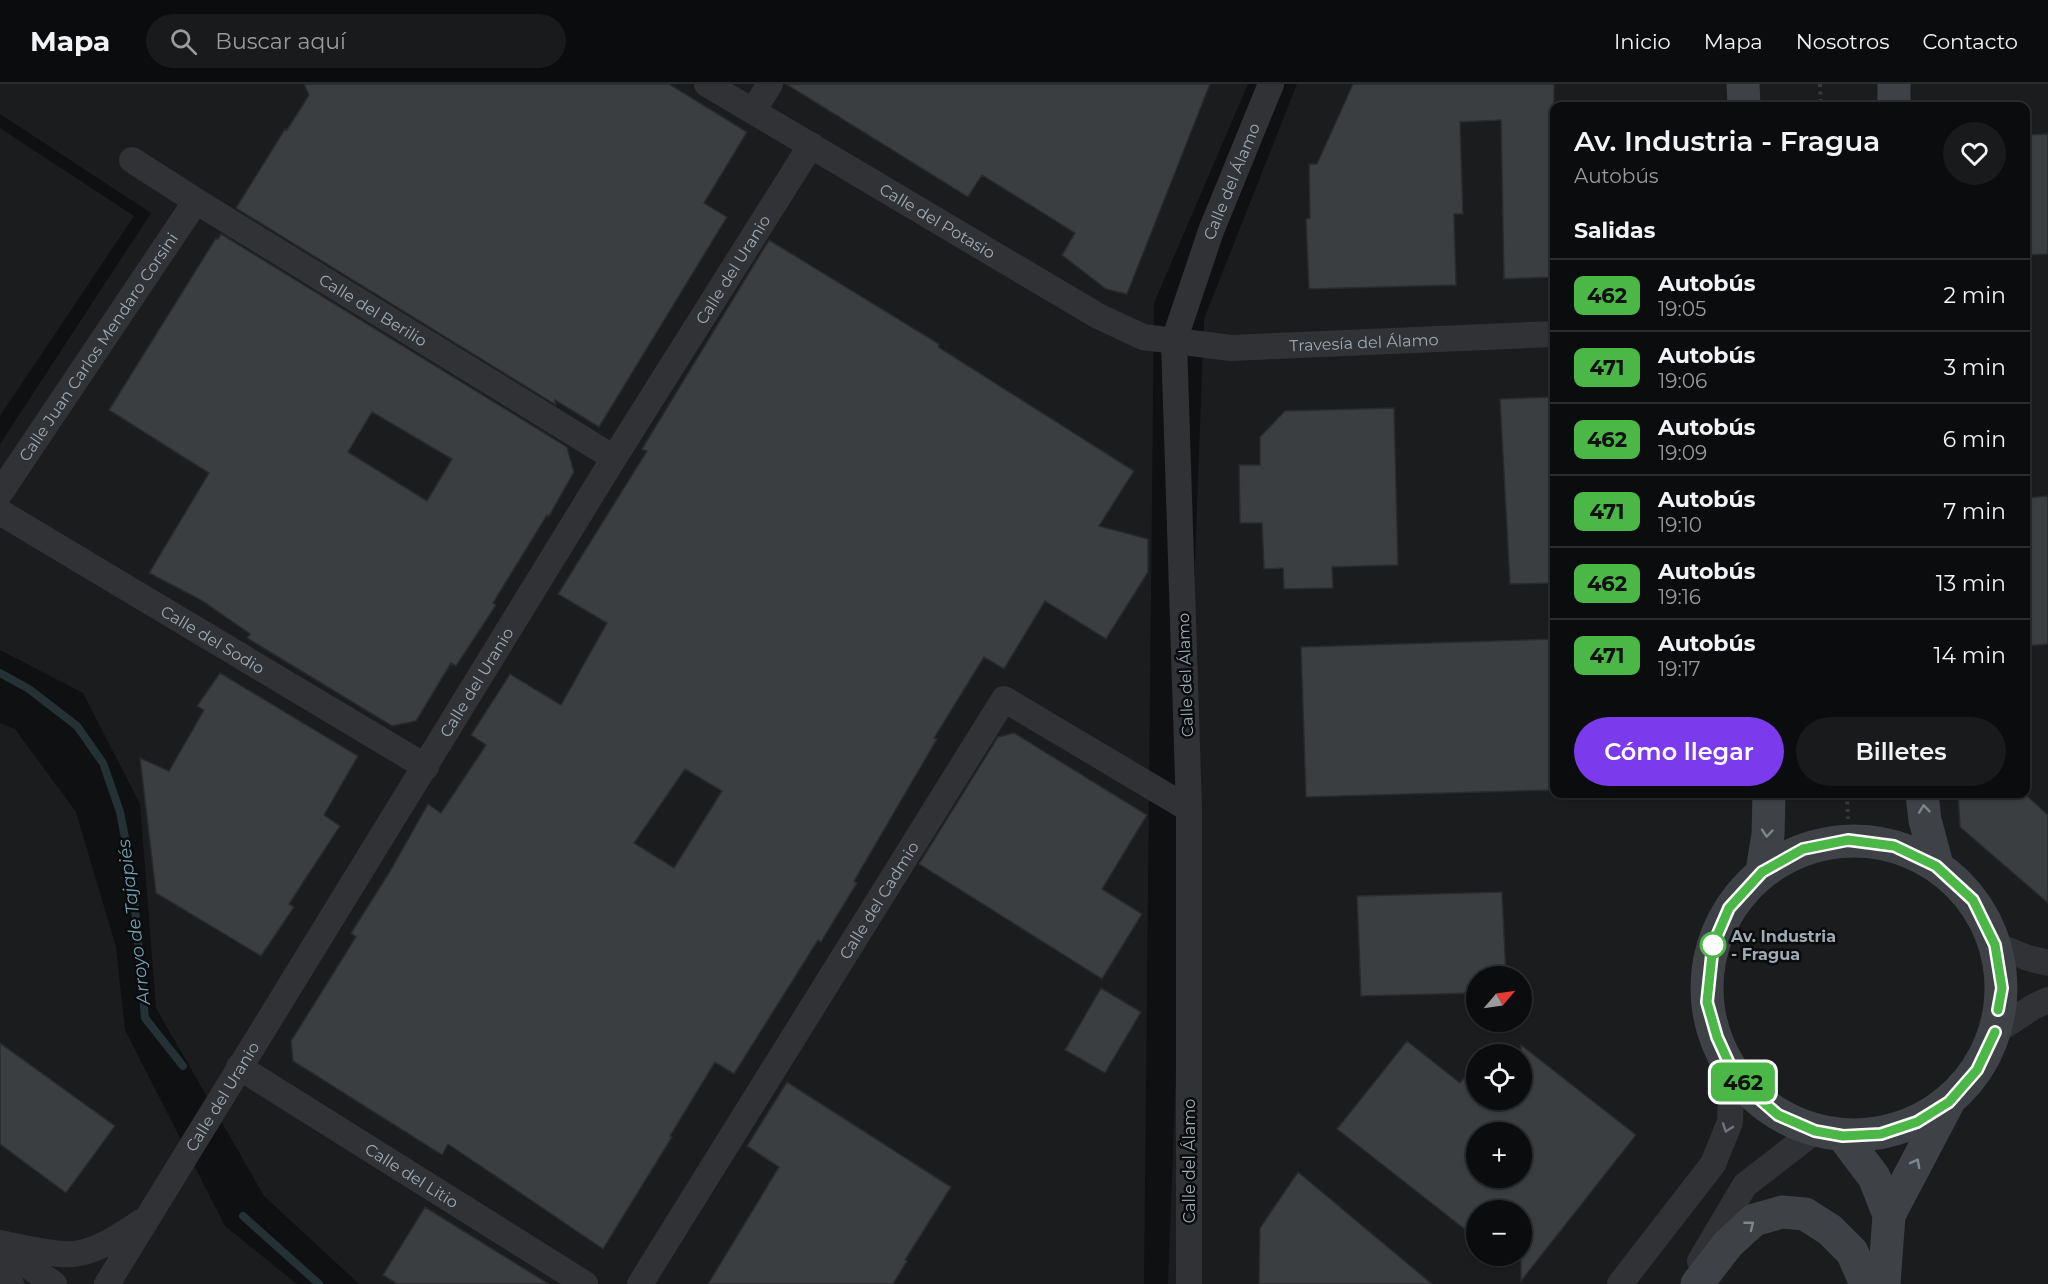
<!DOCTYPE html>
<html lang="es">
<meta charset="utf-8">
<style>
:root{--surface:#0b0c0d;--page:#191a1b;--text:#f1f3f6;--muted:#9a9b9d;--line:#2b2c2e;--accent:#7c3aed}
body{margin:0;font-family:Montserrat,sans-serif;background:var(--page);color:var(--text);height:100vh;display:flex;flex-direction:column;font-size:22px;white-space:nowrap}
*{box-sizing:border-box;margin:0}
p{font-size:20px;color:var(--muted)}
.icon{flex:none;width:33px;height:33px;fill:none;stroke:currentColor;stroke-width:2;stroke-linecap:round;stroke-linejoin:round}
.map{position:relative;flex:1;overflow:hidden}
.side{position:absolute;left:1550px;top:18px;width:480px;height:696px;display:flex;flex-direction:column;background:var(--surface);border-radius:12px;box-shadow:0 2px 4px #0004,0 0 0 2px var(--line)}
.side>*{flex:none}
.badge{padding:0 12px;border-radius:9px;font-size:21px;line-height:39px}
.needle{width:39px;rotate:61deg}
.tools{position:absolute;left:1466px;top:882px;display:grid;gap:12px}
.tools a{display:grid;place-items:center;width:66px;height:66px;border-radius:50%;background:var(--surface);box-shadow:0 2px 4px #0004,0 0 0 2px var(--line);font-size:30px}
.map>.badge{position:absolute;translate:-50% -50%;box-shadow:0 0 0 3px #fff}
h2{padding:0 24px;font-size:22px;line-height:54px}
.round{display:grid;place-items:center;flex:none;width:63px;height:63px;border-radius:32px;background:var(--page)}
.head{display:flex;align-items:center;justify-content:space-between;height:102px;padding:0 24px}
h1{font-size:28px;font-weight:600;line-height:45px}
.action{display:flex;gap:12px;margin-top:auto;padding:12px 24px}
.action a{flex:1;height:69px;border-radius:36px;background:var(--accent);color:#fff;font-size:24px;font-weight:600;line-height:69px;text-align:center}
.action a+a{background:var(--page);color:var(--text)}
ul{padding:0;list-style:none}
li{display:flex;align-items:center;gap:18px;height:72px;padding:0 24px;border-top:2px solid var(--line)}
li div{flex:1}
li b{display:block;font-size:22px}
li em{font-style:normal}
li .badge{min-width:66px;font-weight:700;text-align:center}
header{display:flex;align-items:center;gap:36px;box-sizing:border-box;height:84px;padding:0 30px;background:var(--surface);border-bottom:2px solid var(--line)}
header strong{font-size:28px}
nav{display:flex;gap:33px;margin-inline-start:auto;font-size:21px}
.search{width:420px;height:54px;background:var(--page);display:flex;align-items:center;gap:15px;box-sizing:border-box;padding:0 21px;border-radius:33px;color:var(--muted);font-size:22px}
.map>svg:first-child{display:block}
</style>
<header>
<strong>Mapa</strong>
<div class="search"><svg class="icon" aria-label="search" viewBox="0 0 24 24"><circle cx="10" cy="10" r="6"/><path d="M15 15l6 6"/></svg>Buscar aquí</div>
<nav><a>Inicio</a><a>Mapa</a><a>Nosotros</a><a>Contacto</a></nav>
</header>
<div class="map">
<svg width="2048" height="1200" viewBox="0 0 2048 1200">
<rect width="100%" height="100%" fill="#0f1011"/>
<path fill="#1b1c1e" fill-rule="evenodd" d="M0 0H1248L1154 219 1144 1200H359L264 1112 156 924 140 720 83 609 0 566V360L151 129 0 30Z
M1297 0H2048V1200H1168L1204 235ZM1554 22H2025V710H1554ZM1476 892H1521V938H1476ZM1476 970H1521V1016H1476ZM1476 1048H1521V1094H1476ZM1476 1126H1521V1172H1476Z
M0 44 134 132 0 332Z
M0 639 15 645 76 728 116 863 125 946 225 1142 297 1200H0Z"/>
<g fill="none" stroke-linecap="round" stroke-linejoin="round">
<path stroke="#253235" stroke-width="8" d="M0 589 29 605 77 642 103 679 120 728 132 790 145 934 183 982
M243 1132 319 1200"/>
</g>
<path fill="#3b3e41" stroke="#292a2d" stroke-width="1.5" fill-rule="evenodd" d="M304 0H669L747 48 704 119 727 133 599 343 555 316 556 321 236 124 285 45 287 46 309 11Z
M786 0H1210L1127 210 1106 205 1062 171 1075 149 982 91 968 113Z
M1353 0H1554V193L1504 195 1501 36 1460 38 1463 130H1454L1456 201 1309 205 1306 135 1310 134 1309 80H1317Z
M2048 50V170L2025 171V51Z
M221 150 567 363 574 388 549 432 547 431 493 519 496 521 456 582 451 579 416 637 392 642 247 554 250 550 201 516 149 489 209 389 109 326 216 154 218 155ZM372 328 452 375 427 417 348 368Z
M769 156 939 260 938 263 1134 387 1099 442 1148 455V488L1106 555 1045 517 1004 585 984 573 934 654 937 655 854 797 857 799 821 858 818 856 734 990 715 978 670 1052 672 1053 603 1165 448 1060 442 1071 293 977 291 957 356 853 351 849 389 789 428 720 441 729 486 661 471 651 510 590 561 621 607 539 558 510 647 367 642 365ZM685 685 722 707 674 784 634 759Z
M1554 313V499L1510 500 1500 315Z
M1394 324 1398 481 1332 483 1333 504 1284 505 1283 484 1264 485 1262 439H1240L1239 381H1260V353L1285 327Z
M2048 412V560L2025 562V495H2029L2025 414Z
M1554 555V706L1306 713 1301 563Z
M220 589 358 672 324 731 340 742 289 820 294 823 261 872 156 809 140 674 169 687 204 626 197 622Z
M1014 649 1147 731 1102 805 1142 830 1102 895 919 780 998 653Z
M1958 710H2025L2048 731V819L1960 743Z
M1502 808 1506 892H1476V909L1361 912 1357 812Z
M1101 904 1141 928 1105 989 1065 966Z
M1407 957 1460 999 1476 979V1016H1521V961L1636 1051 1521 1197V1126H1476V1154L1337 1045ZM1476 1048H1521V1094H1476Z
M0 959 115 1042 66 1109 0 1060Z
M787 998 951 1103 905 1176 907 1177 893 1200H708L779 1083 747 1062Z
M1298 1088 1432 1200H1259L1260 1144Z
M425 1123 549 1200H397L383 1191Z"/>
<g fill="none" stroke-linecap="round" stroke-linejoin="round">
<path stroke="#363a3d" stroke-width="4" stroke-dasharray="3 4.5" stroke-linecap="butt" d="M1820 0 1821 22
M1847 710 1848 735"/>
<g stroke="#303236" stroke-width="26">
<path id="s1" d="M707 0 1098 232 1143 253 1231 264 1554 250"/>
<path d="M753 27 770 0"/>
<path id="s2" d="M132 76 196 117 614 374"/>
<path id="s3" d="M0 409 196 117"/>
<path id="s4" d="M0 428 426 683"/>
<path d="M1995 861 2028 874 2048 879"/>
<path d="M1995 948 2033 923 2048 916"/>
<path id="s5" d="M239 983 585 1200"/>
<path d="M0 1159C20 1163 54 1172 74 1170 99 1167 121 1151 141 1138"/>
<path d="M3 1164 54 1200"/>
<path d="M0 1174 11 1200"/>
<path d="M1700 1177 1745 1101 1815 1047"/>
<path id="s6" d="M107 1200 614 374 811 61"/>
<path id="s7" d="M640 1200 1004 615 1189 725"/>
<path id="s8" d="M1189 1200V725L1174 257 1211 147 1271 0"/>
<path d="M1620 1200 1713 1080 1730 1038 1732 986"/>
</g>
<path stroke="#3e4246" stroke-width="33" d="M1743 0 1744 22
M1894 0V22
M1922 710 1925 736 1937 781
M1707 904a147 147 0 1 1 294 0a147 147 0 1 1-294 0Z
M1762 787 1768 751 1769 710
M1843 1052 1874 1093 1889 1131
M1697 1200 1728 1160 1754 1136 1782 1128 1805 1130 1830 1146 1852 1168 1866 1200
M1884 1200 1889 1131 1948 1019"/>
</g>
<defs><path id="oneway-chevron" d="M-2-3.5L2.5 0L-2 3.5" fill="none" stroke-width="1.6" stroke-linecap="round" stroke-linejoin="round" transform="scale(1.5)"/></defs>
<g stroke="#7d868d">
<use href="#oneway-chevron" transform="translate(1924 725) rotate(-96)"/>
<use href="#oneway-chevron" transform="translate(1767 749) rotate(95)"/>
<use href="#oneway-chevron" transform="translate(1916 1079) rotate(-62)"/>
<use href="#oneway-chevron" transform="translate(1750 1141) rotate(-38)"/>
</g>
<use stroke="#6d747b" href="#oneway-chevron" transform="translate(1727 1044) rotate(109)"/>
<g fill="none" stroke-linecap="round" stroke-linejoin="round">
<g stroke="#fff" stroke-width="14">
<path id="line" d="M1995 948 1977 986 1949 1018 1917 1038 1881 1050 1843 1052 1815 1047 1778 1031 1754 1010 1732 986 1717 953 1707 918 1713 861 1729 824 1762 788 1803 765 1848 756 1894 762 1936 782 1973 816 1995 861 2002 904 1998 926"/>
</g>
<use href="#line" stroke="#4ab747" stroke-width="9"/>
</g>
<circle fill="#fff" stroke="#4ab747" stroke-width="3" cx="1713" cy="861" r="12"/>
<g text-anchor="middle" stroke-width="5" stroke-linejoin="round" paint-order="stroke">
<g font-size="16" fill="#9faab3" stroke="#0a0b0c">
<text dy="6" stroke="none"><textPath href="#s8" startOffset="1113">Calle del Álamo</textPath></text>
<text dy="6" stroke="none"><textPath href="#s1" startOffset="268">Calle del Potasio</textPath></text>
<text dy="6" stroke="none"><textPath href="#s6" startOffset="1192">Calle del Uranio</textPath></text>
<text dy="6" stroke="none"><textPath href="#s2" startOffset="284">Calle del Berilio</textPath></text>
<text dy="6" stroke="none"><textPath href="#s1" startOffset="726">Travesía del Álamo</textPath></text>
<text dy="6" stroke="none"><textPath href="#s3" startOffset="176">Calle Juan Carlos Mendaro Corsini</textPath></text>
<text dy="6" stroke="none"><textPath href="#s4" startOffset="248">Calle del Sodio</textPath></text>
<text transform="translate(1185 591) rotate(-92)" y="6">Calle del Álamo</text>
<text dy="6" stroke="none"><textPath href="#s6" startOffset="706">Calle del Uranio</textPath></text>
<text dy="6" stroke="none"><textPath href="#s7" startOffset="452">Calle del Cadmio</textPath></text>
<text dy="6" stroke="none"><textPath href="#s6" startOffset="220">Calle del Uranio</textPath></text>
<text transform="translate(1189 1077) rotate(-90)" y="6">Calle del Álamo</text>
<text dy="6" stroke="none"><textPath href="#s5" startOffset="204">Calle del Litio</textPath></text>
</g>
<g font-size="16" font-weight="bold" fill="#9faab3" stroke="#0a0b0c" text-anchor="start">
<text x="1731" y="858">Av. Industria<tspan x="1731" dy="18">- Fragua</tspan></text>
</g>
<g font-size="18" font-style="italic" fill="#72a3b2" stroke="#0a0b0c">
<text transform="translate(134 838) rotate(-97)" y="6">Arroyo de Tajapiés</text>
</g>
</g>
</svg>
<div class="tools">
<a><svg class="needle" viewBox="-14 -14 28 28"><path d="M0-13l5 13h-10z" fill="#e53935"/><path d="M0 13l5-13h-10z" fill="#9a9b9d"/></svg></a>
<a><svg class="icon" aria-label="locate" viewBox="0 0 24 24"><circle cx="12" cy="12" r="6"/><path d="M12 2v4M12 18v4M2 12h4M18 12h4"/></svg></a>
<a>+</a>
<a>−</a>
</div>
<b class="badge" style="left:1743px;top:998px;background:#4ab747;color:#111">462</b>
<section class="side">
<div class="head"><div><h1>Av. Industria - Fragua</h1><p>Autobús</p></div><a class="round"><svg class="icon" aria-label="heart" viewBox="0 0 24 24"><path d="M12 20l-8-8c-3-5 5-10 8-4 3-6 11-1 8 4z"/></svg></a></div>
<h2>Salidas</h2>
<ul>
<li><span class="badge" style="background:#4ab747;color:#111">462</span><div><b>Autobús</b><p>19:05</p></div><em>2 min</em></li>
<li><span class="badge" style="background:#4ab747;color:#111">471</span><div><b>Autobús</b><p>19:06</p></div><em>3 min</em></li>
<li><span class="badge" style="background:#4ab747;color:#111">462</span><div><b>Autobús</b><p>19:09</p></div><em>6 min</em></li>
<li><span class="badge" style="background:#4ab747;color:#111">471</span><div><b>Autobús</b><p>19:10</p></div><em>7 min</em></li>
<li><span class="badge" style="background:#4ab747;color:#111">462</span><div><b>Autobús</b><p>19:16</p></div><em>13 min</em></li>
<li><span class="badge" style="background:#4ab747;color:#111">471</span><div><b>Autobús</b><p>19:17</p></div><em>14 min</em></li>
</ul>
<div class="action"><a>Cómo llegar</a><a>Billetes</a></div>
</section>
</div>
